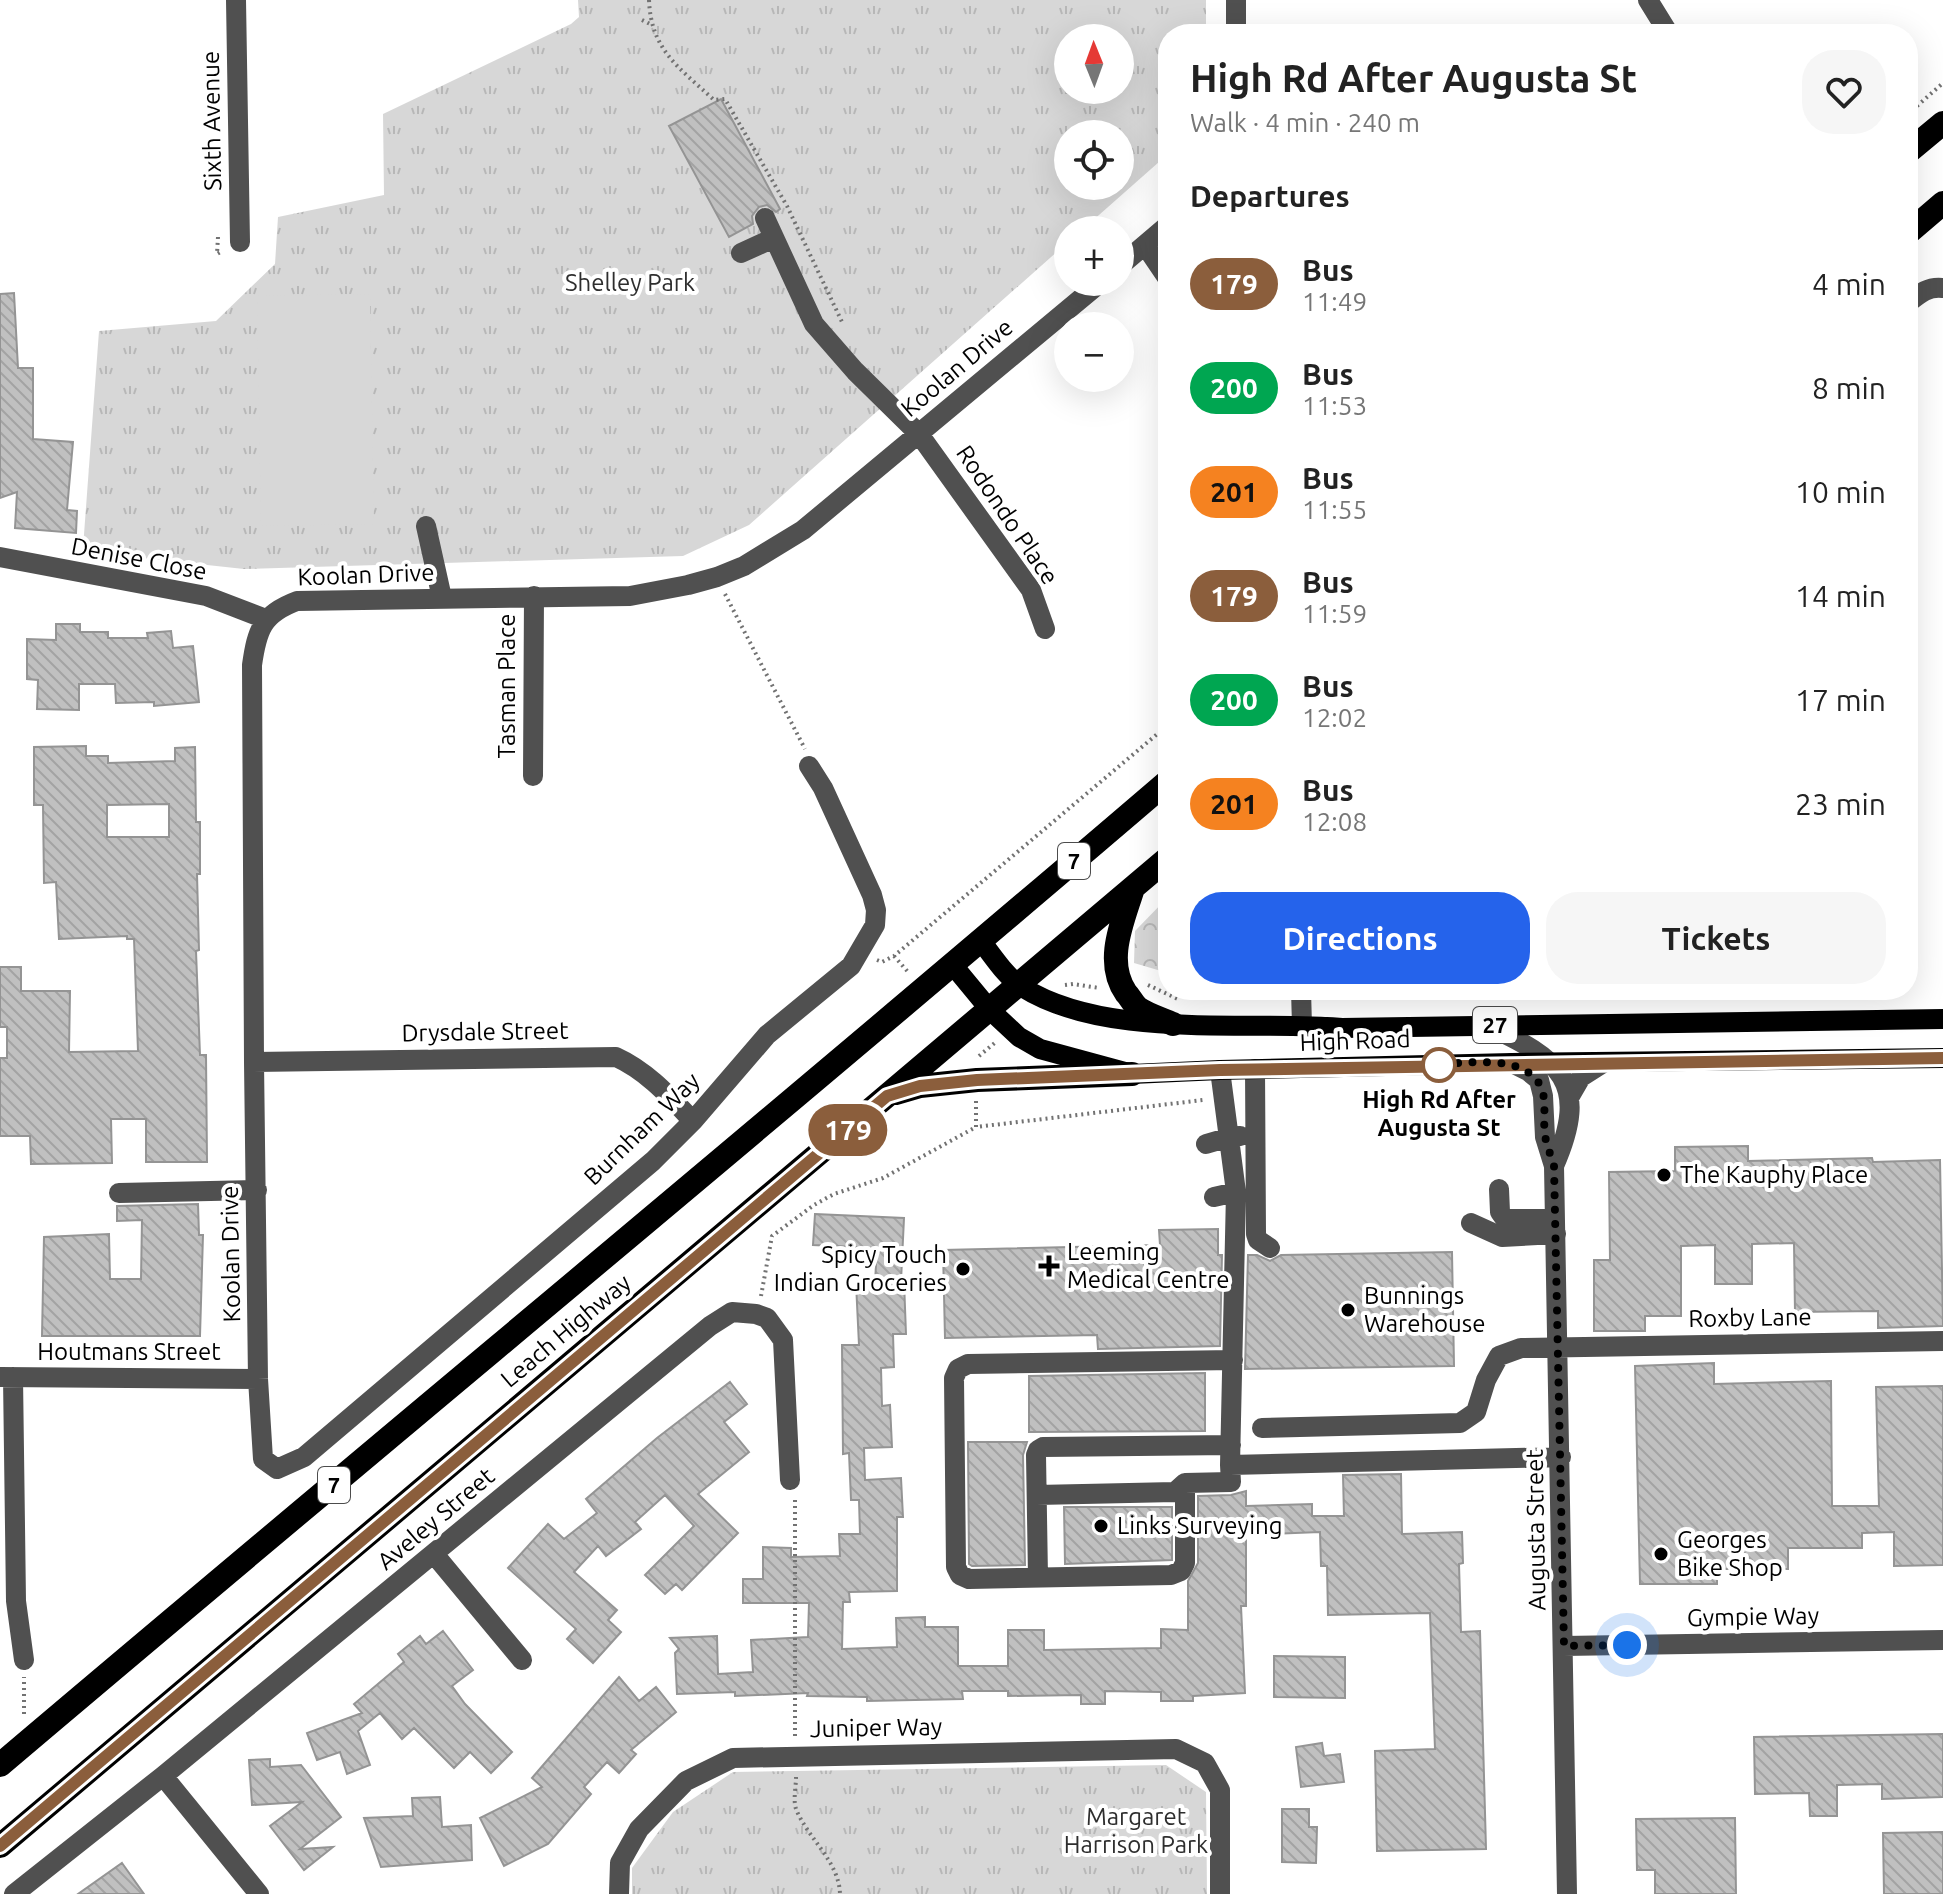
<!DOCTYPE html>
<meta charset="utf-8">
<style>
:root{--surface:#fff;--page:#f6f6f6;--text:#222;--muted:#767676;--accent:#2563eb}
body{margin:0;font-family:Ubuntu,sans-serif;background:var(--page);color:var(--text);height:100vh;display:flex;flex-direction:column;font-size:30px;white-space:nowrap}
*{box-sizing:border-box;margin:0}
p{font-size:26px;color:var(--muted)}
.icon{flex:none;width:44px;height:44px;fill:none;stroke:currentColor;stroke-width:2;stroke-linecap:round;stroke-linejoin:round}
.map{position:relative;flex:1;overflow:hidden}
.details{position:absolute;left:1158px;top:24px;width:760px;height:976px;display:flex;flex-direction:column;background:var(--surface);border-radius:32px;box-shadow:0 8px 32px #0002}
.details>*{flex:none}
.badge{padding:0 16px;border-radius:26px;font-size:28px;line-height:52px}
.needle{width:52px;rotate:359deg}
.fabs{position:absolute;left:1054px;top:24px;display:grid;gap:16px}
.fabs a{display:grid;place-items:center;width:80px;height:80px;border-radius:50%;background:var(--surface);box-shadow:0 8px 32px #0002;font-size:40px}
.you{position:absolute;width:40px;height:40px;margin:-20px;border:6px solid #fff;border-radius:50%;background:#1a73e8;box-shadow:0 0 0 12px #1a73e833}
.map>.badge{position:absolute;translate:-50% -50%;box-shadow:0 0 0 4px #fff}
h2{padding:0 32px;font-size:30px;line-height:72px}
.round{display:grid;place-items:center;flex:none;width:84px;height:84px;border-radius:32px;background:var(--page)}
.head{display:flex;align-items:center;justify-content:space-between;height:136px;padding:0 32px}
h1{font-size:38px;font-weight:700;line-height:60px}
.button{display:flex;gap:16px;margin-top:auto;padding:16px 32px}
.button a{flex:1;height:92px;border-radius:32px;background:var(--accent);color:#fff;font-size:32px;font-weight:700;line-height:92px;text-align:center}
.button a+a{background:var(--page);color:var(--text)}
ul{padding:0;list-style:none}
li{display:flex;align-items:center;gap:24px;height:104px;padding:0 32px}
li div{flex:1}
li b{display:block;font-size:30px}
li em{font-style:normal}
li .badge{min-width:88px;font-weight:700;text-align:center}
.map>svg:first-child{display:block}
</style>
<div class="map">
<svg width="1943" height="1894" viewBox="0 0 1943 1894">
<defs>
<pattern id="grass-tufts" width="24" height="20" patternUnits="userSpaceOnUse" patternTransform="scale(2)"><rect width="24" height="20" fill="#d7d7d7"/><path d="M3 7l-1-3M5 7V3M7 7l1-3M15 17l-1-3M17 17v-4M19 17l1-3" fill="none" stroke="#b7b7b7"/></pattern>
<pattern id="forest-crowns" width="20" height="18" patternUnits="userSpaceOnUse" patternTransform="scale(2)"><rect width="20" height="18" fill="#d7d7d7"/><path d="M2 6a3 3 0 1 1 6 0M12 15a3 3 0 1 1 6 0" fill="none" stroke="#b7b7b7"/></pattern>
<pattern id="building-back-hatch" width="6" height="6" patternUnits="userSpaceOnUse" patternTransform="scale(2)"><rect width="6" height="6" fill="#c0c0c0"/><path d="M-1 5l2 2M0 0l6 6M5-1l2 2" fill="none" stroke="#a3a3a3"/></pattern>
</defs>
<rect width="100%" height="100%" fill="#fff"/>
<path fill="url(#grass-tufts)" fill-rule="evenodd" d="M578 0H1206V34H1168V154L1082 230H1068V242L749 525 683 556 244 569 115 555 83 548 99 331 216 321 275 264 278 217 384 195 383 114 571 24 579 17ZM1068 38H1120V90H1068ZM1068 134H1120V186H1068Z
M1166 1765 1206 1792 1207 1894H632V1868L673 1812 733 1772Z"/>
<path fill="url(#forest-crowns)" d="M1168 897V973L1134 963 1135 931Z"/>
<path fill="#d7d7d7" d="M370 294 374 524 261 526 257 296Z"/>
<path fill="url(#building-back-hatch)" stroke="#949494" stroke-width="2" fill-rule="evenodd" d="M721 99 780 209 776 212 767 205 759 207 752 216 753 224 729 237 669 126Z
M14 293 18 368H33V439L73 442 67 510 77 511 76 533 15 528 17 492 0 498V294Z
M56 624H80V632H108V638H148L147 633 171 631 173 648 193 646 199 702 154 706V702L116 703 115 684H79V710L37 709 38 680 27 679V639L56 640Z
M86 746V756H108V763L175 761V748L195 747 196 822H200V874H197L199 950 196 951 200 1055H206L207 1162H146V1119H111L112 1163 31 1164 30 1136H0V1058H7V1027H0V967H21V991H70L69 1052 138 1051 134 939H127V936L59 939 56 882 44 883 43 805H34V747ZM169 804V837H107V805Z
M1748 1146V1161L1872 1158 1873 1162 1940 1160 1943 1326 1878 1328V1311L1795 1312 1794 1243 1752 1244V1284H1715V1245L1681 1246V1316H1645V1331H1594V1260H1610L1609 1172 1675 1171V1147Z
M198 1204 199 1235H203L200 1336H42L44 1237 109 1234 110 1279H141L142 1220 117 1221V1206Z
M815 1214 904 1218 901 1281H904L906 1334H893L894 1367 881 1368 882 1406 890 1405 892 1447 864 1448 865 1480 901 1478 903 1517H897V1591L849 1592 850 1602H843L842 1649 897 1647 896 1618 925 1617V1627H958V1666H1008V1630H1044V1650L1161 1648V1629L1188 1630V1581L1198 1563V1496L1231 1495 1246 1491V1506L1312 1504V1516H1344L1343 1475 1401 1474 1402 1534 1462 1532 1463 1563 1459 1564 1461 1632 1480 1631 1486 1849 1377 1851 1375 1751 1435 1749 1430 1613 1328 1615 1327 1566H1321L1320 1532 1246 1535V1606H1241L1245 1693 1193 1696V1701H1161V1692L1105 1691V1704H1081V1695L1008 1696V1691H962L963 1699 867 1701V1697L807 1696 808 1693 735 1696V1692L677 1694 675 1653 679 1649 670 1638 717 1636 718 1674 753 1672 751 1640 808 1637 809 1603H743V1579H763V1547L791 1548V1557L840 1556 839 1534H860L859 1500H851L849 1453 843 1454 842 1345H859L856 1283 875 1282 877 1248 813 1245Z
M1218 1229V1255H1222L1220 1346 1098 1349 1097 1335 945 1338 943 1250 1160 1245 1159 1230Z
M1452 1252 1454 1366 1245 1369 1248 1255H1257L1270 1261 1281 1255Z
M1714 1363V1384L1831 1381 1832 1506H1879L1876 1387 1943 1386V1565L1894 1566V1532L1862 1533V1548H1788V1569H1717V1584H1640L1635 1366Z
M1205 1373V1431L1029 1432V1376Z
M730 1382 747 1404 724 1422 749 1452 698 1494 738 1533 682 1590 676 1584 665 1594 645 1575 694 1526 665 1495 635 1522 641 1529 606 1556 598 1546 574 1572 617 1610 608 1620 621 1632 593 1663 567 1639 576 1629 508 1568 548 1524 564 1539 597 1513 586 1499 657 1438Z
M968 1442H1027L1023 1455 1025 1565 972 1566 969 1564Z
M1064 1507H1172V1560L1065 1564Z
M443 1631 473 1670 452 1686 465 1704 512 1752 491 1773 470 1752 454 1768 414 1728 402 1739 380 1713 358 1731 370 1765 347 1774 340 1752 317 1760 307 1733 362 1713 354 1704 404 1662 398 1654 420 1636 426 1644Z
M1274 1656 1345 1657V1698L1274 1697Z
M619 1677 639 1701 656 1687 676 1712 631 1750 636 1754 619 1773 607 1762 584 1787 591 1794 548 1844 504 1866 480 1818 542 1787 532 1778Z
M1943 1734V1797L1882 1799V1784L1837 1785V1816H1810L1809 1793 1755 1794 1754 1737Z
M1322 1743 1324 1756 1340 1754 1344 1782 1301 1787 1296 1747Z
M270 1759V1767L301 1765 341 1817 300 1849 333 1847 304 1870 270 1826 302 1802 252 1805 249 1760Z
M440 1797 442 1827 471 1825 472 1860 381 1867 364 1818 413 1816 412 1798Z
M1282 1809H1309V1827H1317L1316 1863 1282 1862Z
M1735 1818 1736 1894H1655V1870H1637L1636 1819Z
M1943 1832V1894H1884L1883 1833Z
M122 1863 144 1894H78Z"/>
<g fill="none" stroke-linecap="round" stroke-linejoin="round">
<path stroke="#727272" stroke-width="4" stroke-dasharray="2 4" stroke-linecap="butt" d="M649 0C651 51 680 68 714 100L725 99 787 206 843 324
M642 20 650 24
M1908 114 1943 83
M218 237 217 254 222 251
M725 594 805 749
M894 956 908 972
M877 960 882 962 894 956 1168 725
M1065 985 1073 984 1099 988
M1148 985 1180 1000
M979 1056 997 1041
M976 1101V1127L1203 1100
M761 1296 772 1236 814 1205 834 1194 883 1178 976 1127
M24 1714V1677
M795 1736V1497
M796 1777C796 1787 793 1800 796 1809 808 1839 839 1861 840 1894"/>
<path stroke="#505050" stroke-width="20" d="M236 0 240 242
M1648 0 1669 34
M1236 34V0
M765 218 814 324 855 371 919 434 1031 590 1045 629
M1145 245 1168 279
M741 253 774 238
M1120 266 1168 225
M1908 303C1919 294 1928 286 1943 288
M426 526 442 598
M0 557 206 596 266 619
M809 766 823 788 872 895 876 910 875 925 851 966 767 1035 693 1121 653 1161 304 1457 277 1469 263 1459 258 1379 254 1062 252 665C257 630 262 614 297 601L630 596 688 585 717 577 744 566 803 530 1101 282
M533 776 534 596
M1301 990 1302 1025
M1486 1025C1560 1059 1591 1082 1554 1166
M254 1062 616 1057C647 1071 670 1097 693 1121
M1512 1063 1528 1071 1539 1080 1543 1096 1545 1137 1554 1166 1567 1894
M1255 1069 1256 1234 1258 1240 1270 1248
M1220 1070 1236 1192 1230 1465 1561 1457
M1570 1096 1581 1077 1603 1063
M1206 1144 1230 1137 1240 1136
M1499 1189 1500 1212 1505 1219H1555
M119 1193 257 1190
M1214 1197 1236 1192
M1471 1223 1502 1237 1556 1234
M0 1377 258 1379
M13 1377 16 1601 24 1660
M1262 1428 1460 1423 1476 1412 1486 1380 1499 1356 1521 1348 1943 1341
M1185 1483V1563L1181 1571 1171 1575 969 1579 960 1575 956 1567 954 1378 958 1369 968 1364 1233 1360
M1037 1495 1175 1492 1185 1483 1231 1482 1230 1465
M434 1554 522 1660
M1038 1577 1036 1455 1038 1450 1043 1447 1231 1445
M1564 1646 1943 1640
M163 1776 259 1894
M14 1894 163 1776 710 1326 732 1312 756 1314 767 1318 783 1340 790 1480
M619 1894 620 1863 639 1829 686 1781 733 1758 1176 1749 1205 1763 1220 1790V1894"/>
<path stroke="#000" stroke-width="20" d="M981 941C993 956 1006 977 1022 987 1106 1040 1245 1020 1342 1028L1943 1019
M952 964 990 1010 1019 1037 1040 1049 1132 1074 1220 1070 1512 1063 1943 1058"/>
<path stroke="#000" stroke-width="24" d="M1908 152 1943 123
M1908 233 1943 203
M1133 888C1123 921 1104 961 1126 993 1130 997 1133 1004 1138 1008 1148 1015 1162 1019 1173 1024
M896 1093 920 1086 977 1080 1132 1074
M0 1765C388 1436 782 1112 1168 781
M0 1846 1168 858"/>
</g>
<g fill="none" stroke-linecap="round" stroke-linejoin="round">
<g stroke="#fff" stroke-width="18">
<path id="line" d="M0 1846 887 1096 920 1086 977 1080 1220 1070 1943 1058"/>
</g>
<use href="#line" stroke="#8b5e3c" stroke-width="12"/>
<path stroke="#000" stroke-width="8" stroke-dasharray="0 14.4" d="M1439 1065H1427C1461 1064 1532 1050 1543 1093 1546 1107 1543 1122 1545 1136 1547 1146 1551 1156 1554 1166L1564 1646 1627 1645"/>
</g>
<circle fill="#fff" stroke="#8b5e3c" stroke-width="4" cx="1439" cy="1065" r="16"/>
<g fill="#000" stroke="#fff" stroke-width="3">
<circle cx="1664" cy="1175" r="8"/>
<path d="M1045 1254h8v8h8v8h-8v8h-8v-8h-8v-8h8z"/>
<circle cx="963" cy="1269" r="8"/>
<circle cx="1348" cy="1310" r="8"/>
<circle cx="1101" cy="1526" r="8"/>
<circle cx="1661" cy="1554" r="8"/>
</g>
<g text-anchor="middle" stroke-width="8" stroke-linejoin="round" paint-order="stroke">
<g fill="#fff" stroke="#4c4c4c" stroke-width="2">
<rect x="1058" y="843" width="32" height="36" rx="6"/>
<rect x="1473" y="1007" width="44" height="36" rx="6"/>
<rect x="318" y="1467" width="32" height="36" rx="6"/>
</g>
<g font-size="22" font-weight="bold" fill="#000">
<text x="1074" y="869">7</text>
<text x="1495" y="1033">27</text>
<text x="334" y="1493">7</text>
</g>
<g font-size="24" fill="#000" stroke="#fff">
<text transform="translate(212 121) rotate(-91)" y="8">Sixth Avenue</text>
<text transform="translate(957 368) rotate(-40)" y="8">Koolan Drive</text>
<text transform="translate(1007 515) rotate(56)" y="8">Rodondo Place</text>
<text transform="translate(139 559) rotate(11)" y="8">Denise Close</text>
<text transform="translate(366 575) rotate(-2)" y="8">Koolan Drive</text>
<text transform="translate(507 686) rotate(-90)" y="8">Tasman Place</text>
<text transform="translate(485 1032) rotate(-1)" y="8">Drysdale Street</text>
<text transform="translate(1355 1041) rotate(-2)" y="8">High Road</text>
<text transform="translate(642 1129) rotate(-44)" y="8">Burnham Way</text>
<text transform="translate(231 1254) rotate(-91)" y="8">Koolan Drive</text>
<text transform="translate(1750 1318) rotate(-1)" y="8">Roxby Lane</text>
<text transform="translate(566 1331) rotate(-40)" y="8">Leach Highway</text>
<text x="129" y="1360">Houtmans Street</text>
<text transform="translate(436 1519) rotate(-40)" y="8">Aveley Street</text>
<text transform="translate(1536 1530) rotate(-91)" y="8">Augusta Street</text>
<text transform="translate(1753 1617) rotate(-1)" y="8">Gympie Way</text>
<text transform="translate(876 1728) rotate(-1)" y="8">Juniper Way</text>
</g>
<g font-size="24" fill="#2e2e2e" stroke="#fff">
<text x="630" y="291">Shelley Park</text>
<text x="1136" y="1825">Margaret<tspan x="1136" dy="28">Harrison Park</tspan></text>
</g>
<g font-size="24" font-weight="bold" fill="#000" stroke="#fff">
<text x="1439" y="1108">High Rd After<tspan x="1439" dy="28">Augusta St</tspan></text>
</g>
<g font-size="24" fill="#000" stroke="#fff" text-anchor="start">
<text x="1680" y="1183">The Kauphy Place</text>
<text x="1067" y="1260">Leeming<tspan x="1067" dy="28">Medical Centre</tspan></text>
<text x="947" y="1263" text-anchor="end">Spicy Touch<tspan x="947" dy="28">Indian Groceries</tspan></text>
<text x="1364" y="1304">Bunnings<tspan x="1364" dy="28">Warehouse</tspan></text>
<text x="1117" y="1534">Links Surveying</text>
<text x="1677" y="1548">Georges<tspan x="1677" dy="28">Bike Shop</tspan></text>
</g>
</g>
</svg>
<div class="fabs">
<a><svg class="needle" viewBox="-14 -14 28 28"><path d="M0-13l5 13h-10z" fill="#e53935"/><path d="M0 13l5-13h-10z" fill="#767676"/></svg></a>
<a><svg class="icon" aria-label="locate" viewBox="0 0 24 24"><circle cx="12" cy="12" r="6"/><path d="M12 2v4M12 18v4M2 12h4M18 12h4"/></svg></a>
<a>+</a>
<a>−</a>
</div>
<div class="you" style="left:1627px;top:1645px"></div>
<b class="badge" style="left:848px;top:1130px;background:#8b5e3c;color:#fff">179</b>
<section class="details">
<div class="head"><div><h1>High Rd After Augusta St</h1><p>Walk · 4 min · 240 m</p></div><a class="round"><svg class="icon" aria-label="heart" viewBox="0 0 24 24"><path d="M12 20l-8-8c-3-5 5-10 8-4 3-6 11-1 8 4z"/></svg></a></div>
<h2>Departures</h2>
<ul>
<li><span class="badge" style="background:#8b5e3c;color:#fff">179</span><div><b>Bus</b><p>11:49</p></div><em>4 min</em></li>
<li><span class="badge" style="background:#00a651;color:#fff">200</span><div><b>Bus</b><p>11:53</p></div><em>8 min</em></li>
<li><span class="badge" style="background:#f58220;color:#111">201</span><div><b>Bus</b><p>11:55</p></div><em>10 min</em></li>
<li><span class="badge" style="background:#8b5e3c;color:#fff">179</span><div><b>Bus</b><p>11:59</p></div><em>14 min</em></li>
<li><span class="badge" style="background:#00a651;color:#fff">200</span><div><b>Bus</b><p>12:02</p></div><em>17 min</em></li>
<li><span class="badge" style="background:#f58220;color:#111">201</span><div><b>Bus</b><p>12:08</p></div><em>23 min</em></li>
</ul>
<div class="button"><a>Directions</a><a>Tickets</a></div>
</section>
</div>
